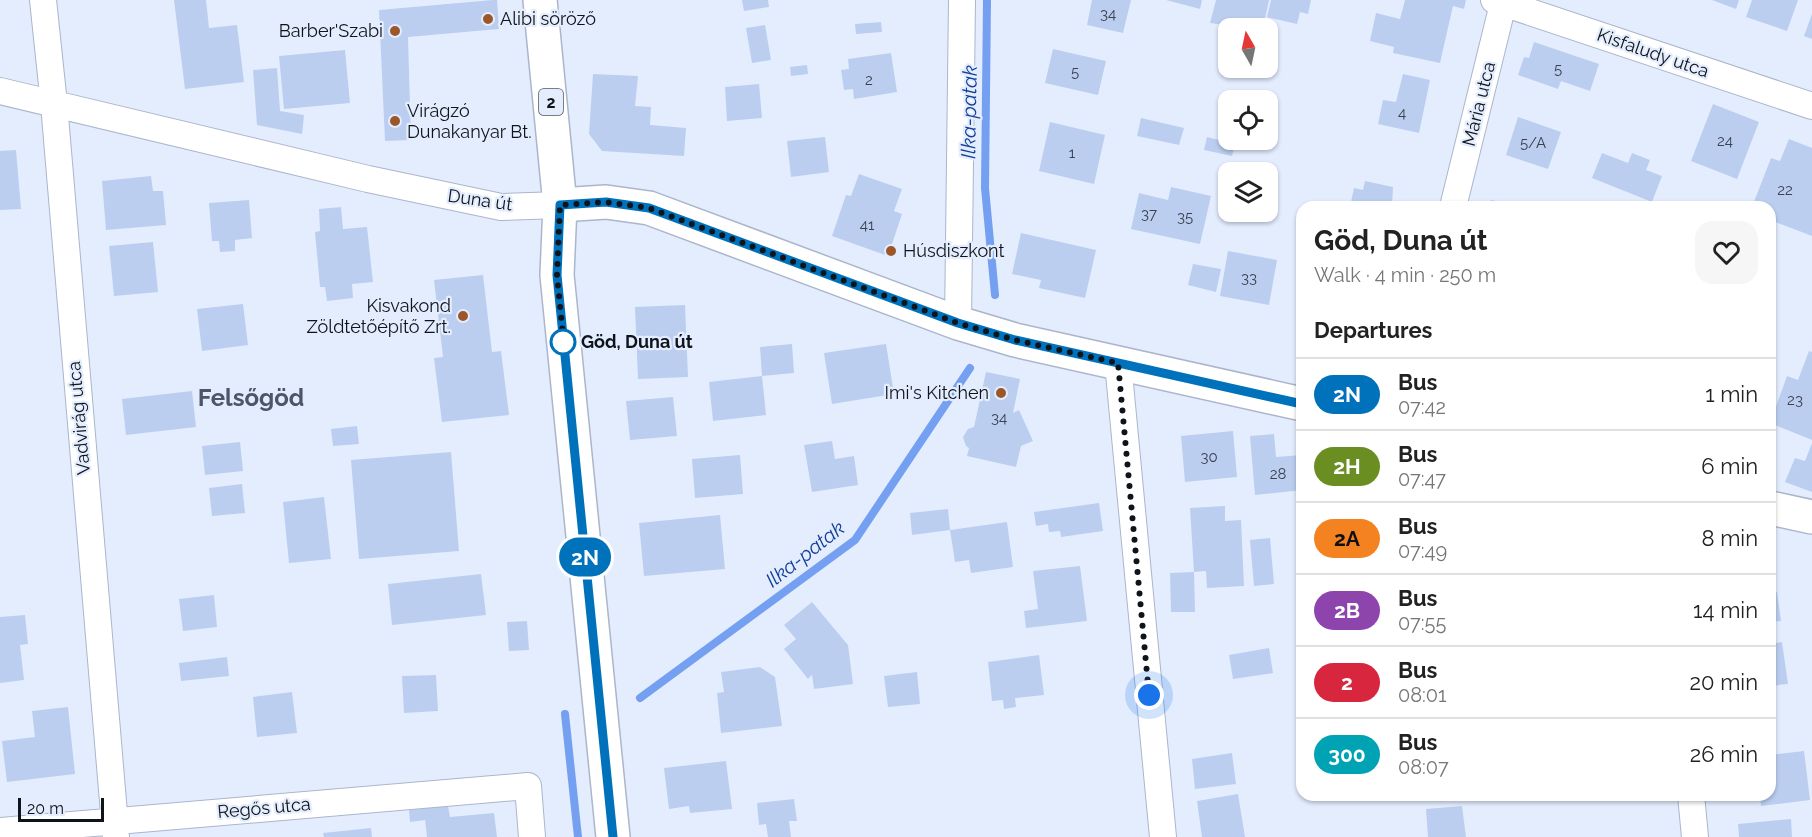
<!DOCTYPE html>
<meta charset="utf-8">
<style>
:root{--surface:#fff;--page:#f6f6f6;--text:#222;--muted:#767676;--line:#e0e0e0}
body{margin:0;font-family:Raleway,sans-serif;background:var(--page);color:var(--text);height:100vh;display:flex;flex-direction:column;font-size:22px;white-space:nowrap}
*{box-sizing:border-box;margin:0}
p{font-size:20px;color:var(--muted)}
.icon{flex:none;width:33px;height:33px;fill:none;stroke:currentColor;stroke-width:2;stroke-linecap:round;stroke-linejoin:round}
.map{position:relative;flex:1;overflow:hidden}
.drawer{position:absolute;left:1296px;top:201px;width:480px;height:600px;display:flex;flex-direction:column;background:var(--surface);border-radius:18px;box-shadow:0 2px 4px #0004}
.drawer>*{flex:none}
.badge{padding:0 12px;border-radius:20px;font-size:21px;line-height:39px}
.needle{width:39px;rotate:351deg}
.buttons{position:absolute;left:1218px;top:18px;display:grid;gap:12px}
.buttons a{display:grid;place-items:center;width:60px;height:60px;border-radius:12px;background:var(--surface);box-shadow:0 2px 4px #0004;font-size:30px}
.scale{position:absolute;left:18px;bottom:15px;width:86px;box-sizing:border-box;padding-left:6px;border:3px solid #0f131a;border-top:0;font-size:16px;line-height:21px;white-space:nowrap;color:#0f131a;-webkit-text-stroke:4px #e3edfe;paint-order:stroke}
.you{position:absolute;width:30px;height:30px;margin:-15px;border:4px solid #fff;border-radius:50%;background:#1a73e8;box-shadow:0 0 0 9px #1a73e833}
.map>.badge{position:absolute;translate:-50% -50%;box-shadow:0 0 0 3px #fff}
h2{padding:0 18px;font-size:22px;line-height:54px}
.round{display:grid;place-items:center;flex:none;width:63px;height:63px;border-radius:18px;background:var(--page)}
.head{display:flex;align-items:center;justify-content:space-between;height:102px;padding:0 18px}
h1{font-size:28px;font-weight:700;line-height:45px}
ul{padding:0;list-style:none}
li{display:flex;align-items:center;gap:18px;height:72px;padding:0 18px;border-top:2px solid var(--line)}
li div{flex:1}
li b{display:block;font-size:22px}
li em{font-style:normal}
li .badge{min-width:66px;font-weight:700;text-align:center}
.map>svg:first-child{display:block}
</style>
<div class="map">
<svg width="1812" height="837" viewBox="0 0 1812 837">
<rect width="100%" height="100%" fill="#e3edfe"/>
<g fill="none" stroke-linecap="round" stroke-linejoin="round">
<path stroke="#75a0f1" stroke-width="8" d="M987 0 985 188 995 295
M640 698 855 540 970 368
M565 714 578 837"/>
</g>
<path fill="#bccef0" d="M174 0H206L209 28 237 25 244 82 185 89Z
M493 0H497L499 29 408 37 411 140 385 141 379 10Z
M742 0H768L769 7 744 11Z
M1092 0H1131L1123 33 1087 25Z
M1166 0H1202L1200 9Z
M1216 0H1269L1264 23 1247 20 1245 28 1210 23Z
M1271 0H1311L1308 14 1300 12 1297 24 1267 17Z
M1405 0H1466L1464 9 1453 6 1440 63 1393 53 1394 47 1370 41 1376 13 1400 19Z
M1712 0H1739L1736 9Z
M1752 0H1798L1787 31 1746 17Z
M1812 14V39L1804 36Z
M881 22 882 32 856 34 855 24Z
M765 25 771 60 752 63 746 28Z
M1534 42 1599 64 1590 91 1561 81 1558 89 1518 75 1524 57 1529 58Z
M1053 49 1106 61 1098 95 1045 83Z
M345 50 350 103 284 109 279 56Z
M891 53 897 92 854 99 853 89 844 90 841 70 849 69 848 59Z
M807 65 808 74 791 76 790 67Z
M277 68 280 111 304 115 302 134 257 125 253 70Z
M593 74 638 76 635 106 651 107 650 125 686 128 684 156 602 151 589 134Z
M1403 74 1430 80 1419 133 1378 124 1383 100 1396 102Z
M759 84 762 118 727 121 725 87Z
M1713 104 1759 122 1737 179 1691 161Z
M1518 117 1561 132 1548 169 1506 155Z
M1141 118 1184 128 1179 145 1137 136Z
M1050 122 1105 135 1094 184 1039 171Z
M825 137 829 172 791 177 787 141Z
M1207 137 1235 144 1232 156 1204 150Z
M1789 139 1812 148V236L1770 220V207H1752L1771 158 1780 161Z
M16 150 21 209 0 210V151Z
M1602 153 1628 163 1632 153 1650 160 1646 170 1662 176 1652 202 1592 178Z
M859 174 902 189 894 211 902 214 888 256 832 236 846 195 851 196Z
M151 176 153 191H163L166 225 106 230 102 181Z
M1365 181 1393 187 1392 207H1350L1354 188 1363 190Z
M1171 187 1211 196 1200 244 1131 229 1139 193 1168 200Z
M249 200 252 238 235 240V251L220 252 219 241H212L209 203Z
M1491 200 1521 206V207H1489Z
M341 207 343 229 367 227 373 282 352 284 353 298 327 301 325 287H320L315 232 320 231 319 209Z
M1021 233 1096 250 1085 298 1039 288 1041 280 1012 274Z
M153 242 158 292 114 296 109 246Z
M1228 251 1277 260 1269 305 1220 296Z
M1193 264 1221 269 1216 292 1188 285Z
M483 275 492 352 501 351 509 415 442 422 434 358 443 357 434 280Z
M243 304 248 345 202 351 197 309Z
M685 305 688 377 638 379 635 307Z
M792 344 794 373 762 376 760 347Z
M886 344 894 394 832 404 824 353Z
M1809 351 1812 352V440L1770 423 1787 376 1798 380Z
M986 372 1020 379 1013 413 1019 410 1033 441 1021 446 1016 467 967 456 969 448 966 446 963 437 968 429 974 427Z
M762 376 766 415 713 421 709 382Z
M192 391 196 427 126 435 122 399Z
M673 397 677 436 630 440 626 401Z
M357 426 359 444 333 446 331 429Z
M1233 431 1237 477 1185 482 1181 436Z
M1274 434 1276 457 1302 455V490L1255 495 1250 436Z
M832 441 835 459 854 456 858 485 812 492 804 445Z
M240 442 243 471 205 475 202 446Z
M1812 443V492L1785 482 1795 458 1805 461Z
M451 452 459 551 359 559 351 460Z
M740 455 743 494 695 498 692 459Z
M242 484 245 513 212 516 209 488Z
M324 497 331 559 289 563 283 502Z
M1099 503 1103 531 1061 537 1060 531 1049 532 1048 524 1036 526 1034 512Z
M1225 506V521L1241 520 1244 586 1207 588 1206 571 1194 572 1190 508Z
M948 509 950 530 912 535 910 513Z
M720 515 725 569 644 576 639 523Z
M1007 522 1013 567 971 573 969 560 955 562 950 530Z
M1270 538 1274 584 1254 586 1250 540Z
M1080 566 1087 621 1026 628 1024 611 1038 609 1033 571Z
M1194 572 1195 612H1171L1170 573Z
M481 574 486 615 392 625 388 584Z
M1770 583 1773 592H1777L1781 621 1770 622Z
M214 595 217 627 183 631 179 599Z
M812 602 848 645 853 684 814 689 812 675 808 679 784 649 796 639 784 625Z
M25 615 28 644 20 645 24 680 0 683V617Z
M527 621 529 650 509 651 507 622Z
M1782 642 1788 684 1770 686V644Z
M1269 648 1273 673 1233 679 1229 655Z
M1039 655 1044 695 1015 698 1016 707 1004 709 1003 700 992 701 988 662Z
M227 657 229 676 181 681 179 663Z
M760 667 775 677 782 726 721 733 717 693 724 692 721 672Z
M917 672 920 704 888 707 884 676Z
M436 675 438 711 404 713 402 676Z
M292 692 297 733 257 737 253 697Z
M68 707 75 774 7 782 2 741 35 737 32 711Z
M1804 751 1810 800 1761 806 1760 795H1770V755Z
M1232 753 1236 784 1195 789 1192 759Z
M726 761 732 809 690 813 689 806 669 809 664 768Z
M1238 794 1245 837H1202L1197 801Z
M1476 795H1510V797L1477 800Z
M794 799 797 821H789L791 837H768L766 824 759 825 757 803Z
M448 806 450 817 494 813 497 837H427L425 820 410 822 409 810Z
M1462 806 1466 837H1428L1426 809Z
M1791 819 1792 837H1739L1738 824Z
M371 828 372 837H324L323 833Z"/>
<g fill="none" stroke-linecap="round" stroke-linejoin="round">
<g stroke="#abb6cb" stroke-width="28">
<path id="street" d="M43 0 54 104 116 837
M1494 0 1812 106
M0 91 368 179 501 207 560 205
M1453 207 1504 0
M958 323 962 0
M1118 363 1163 837
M1691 795 1695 837
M0 831 528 786 532 837"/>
</g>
<g stroke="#abb6cb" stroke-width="36">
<path id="secondary" d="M560 205 606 202 649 208 958 323 1015 340 1302 404
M1770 508 1812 517"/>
</g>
<g stroke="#abb6cb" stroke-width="36">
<path id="primary" d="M540 0 560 205 557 275 613 837"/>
</g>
<use href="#street" stroke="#fff" stroke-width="26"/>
<use href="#secondary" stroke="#fff" stroke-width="33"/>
<use href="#primary" stroke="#fff" stroke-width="33"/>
</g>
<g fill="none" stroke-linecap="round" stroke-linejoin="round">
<g stroke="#fff" stroke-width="14">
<path id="line" d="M613 837 557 275 560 205 606 202 649 208 958 323 1015 340 1302 404"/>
</g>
<use href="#line" stroke="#0072bc" stroke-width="9"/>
<path stroke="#0f131a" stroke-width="6" stroke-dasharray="0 10.8" d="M563 342 564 346 557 275 560 205 606 202 649 208 958 323 1015 340 1118 363 1149 695"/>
</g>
<g fill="#9b5729" stroke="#e3edfe" stroke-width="2">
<circle cx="488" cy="19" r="6"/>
<circle cx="395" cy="31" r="6"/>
<circle cx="395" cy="121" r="6"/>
<circle cx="891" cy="251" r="6"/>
<circle cx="463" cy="316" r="6"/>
<circle cx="1001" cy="393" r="6"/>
</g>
<circle fill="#fff" stroke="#0072bc" stroke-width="3" cx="563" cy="342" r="12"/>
<g text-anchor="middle" stroke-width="4.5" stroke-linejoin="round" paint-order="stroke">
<g font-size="15" fill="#3a4250">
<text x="1108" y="19">34</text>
<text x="1558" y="74">5</text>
<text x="1075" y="77">5</text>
<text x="869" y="85">2</text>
<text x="1402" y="118">4</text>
<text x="1725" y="146">24</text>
<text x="1533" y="148">5/A</text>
<text x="1072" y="158">1</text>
<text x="1785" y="195">22</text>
<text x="1149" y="219">37</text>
<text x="1185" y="222">35</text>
<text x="867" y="230">41</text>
<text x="1249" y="283">33</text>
<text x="1795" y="405">23</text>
<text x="999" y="423">34</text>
<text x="1209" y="462">30</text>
<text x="1278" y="479">28</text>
</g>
<rect fill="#e3edfe" stroke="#4f545e" stroke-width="1.5" x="539" y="89" width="24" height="26" rx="4.5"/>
<g font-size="16" font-weight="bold" fill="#0f131a">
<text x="551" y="108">2</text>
</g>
<g font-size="18" fill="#0f131a" stroke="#e3edfe" text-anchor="start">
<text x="500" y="25">Alibi söröző</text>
<text x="383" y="37" text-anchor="end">Barber'Szabi</text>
<text x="407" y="117">Virágzó<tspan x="407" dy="21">Dunakanyar Bt.</tspan></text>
<text x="903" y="257">Húsdiszkont</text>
<text x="451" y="312" text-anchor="end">Kisvakond<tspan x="451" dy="21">Zöldtetőépítő Zrt.</tspan></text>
<text x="989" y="399" text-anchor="end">Imi's Kitchen</text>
</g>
<g font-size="18" fill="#0f131a" stroke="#e3edfe">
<text transform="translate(1653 53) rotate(19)" y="6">Kisfaludy utca</text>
<text transform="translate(1479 104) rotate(-76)" y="6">Mária utca</text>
<text transform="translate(480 200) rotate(8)" y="6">Duna út</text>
<text transform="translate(79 418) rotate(-95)" y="6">Vadvirág utca</text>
<text transform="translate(264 808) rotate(-5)" y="6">Regős utca</text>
</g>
<g font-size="18" font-weight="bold" fill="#0f131a" stroke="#e3edfe" text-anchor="start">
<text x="581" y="348">Göd, Duna út</text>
</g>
<g font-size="20" font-style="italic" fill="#113e9a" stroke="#e3edfe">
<text transform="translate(969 112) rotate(-89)" y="7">Ilka-patak</text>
<text transform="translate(805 554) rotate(-38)" y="7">Ilka-patak</text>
</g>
<g font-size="24" font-weight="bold" fill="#4c5668" stroke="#e3edfe">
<text x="251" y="406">Felsőgöd</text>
</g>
</g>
</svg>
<div class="buttons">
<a><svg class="needle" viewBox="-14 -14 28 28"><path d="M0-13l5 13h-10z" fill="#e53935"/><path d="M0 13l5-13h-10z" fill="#767676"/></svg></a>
<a><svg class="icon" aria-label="locate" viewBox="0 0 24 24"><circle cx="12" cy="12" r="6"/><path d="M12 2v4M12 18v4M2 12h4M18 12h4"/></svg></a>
<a><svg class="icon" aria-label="layers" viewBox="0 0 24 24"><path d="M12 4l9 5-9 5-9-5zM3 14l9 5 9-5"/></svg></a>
</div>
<div class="scale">20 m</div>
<div class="you" style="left:1149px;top:695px"></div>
<b class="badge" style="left:585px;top:557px;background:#0072bc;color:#fff">2N</b>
<section class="drawer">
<div class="head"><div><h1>Göd, Duna út</h1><p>Walk · 4 min · 250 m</p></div><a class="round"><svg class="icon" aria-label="heart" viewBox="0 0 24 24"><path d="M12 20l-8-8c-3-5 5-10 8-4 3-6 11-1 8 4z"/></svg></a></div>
<h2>Departures</h2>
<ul>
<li><span class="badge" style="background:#0072bc;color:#fff">2N</span><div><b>Bus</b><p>07:42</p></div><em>1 min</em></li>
<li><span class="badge" style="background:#6b8e23;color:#fff">2H</span><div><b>Bus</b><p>07:47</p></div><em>6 min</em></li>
<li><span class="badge" style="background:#f58220;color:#111">2A</span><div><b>Bus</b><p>07:49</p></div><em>8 min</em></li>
<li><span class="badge" style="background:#8e44ad;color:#fff">2B</span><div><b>Bus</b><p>07:55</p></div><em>14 min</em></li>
<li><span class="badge" style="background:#d7263d;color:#fff">2</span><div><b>Bus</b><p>08:01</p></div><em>20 min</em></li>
<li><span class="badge" style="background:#00a3b4;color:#fff">300</span><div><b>Bus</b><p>08:07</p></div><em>26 min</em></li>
</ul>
</section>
</div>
